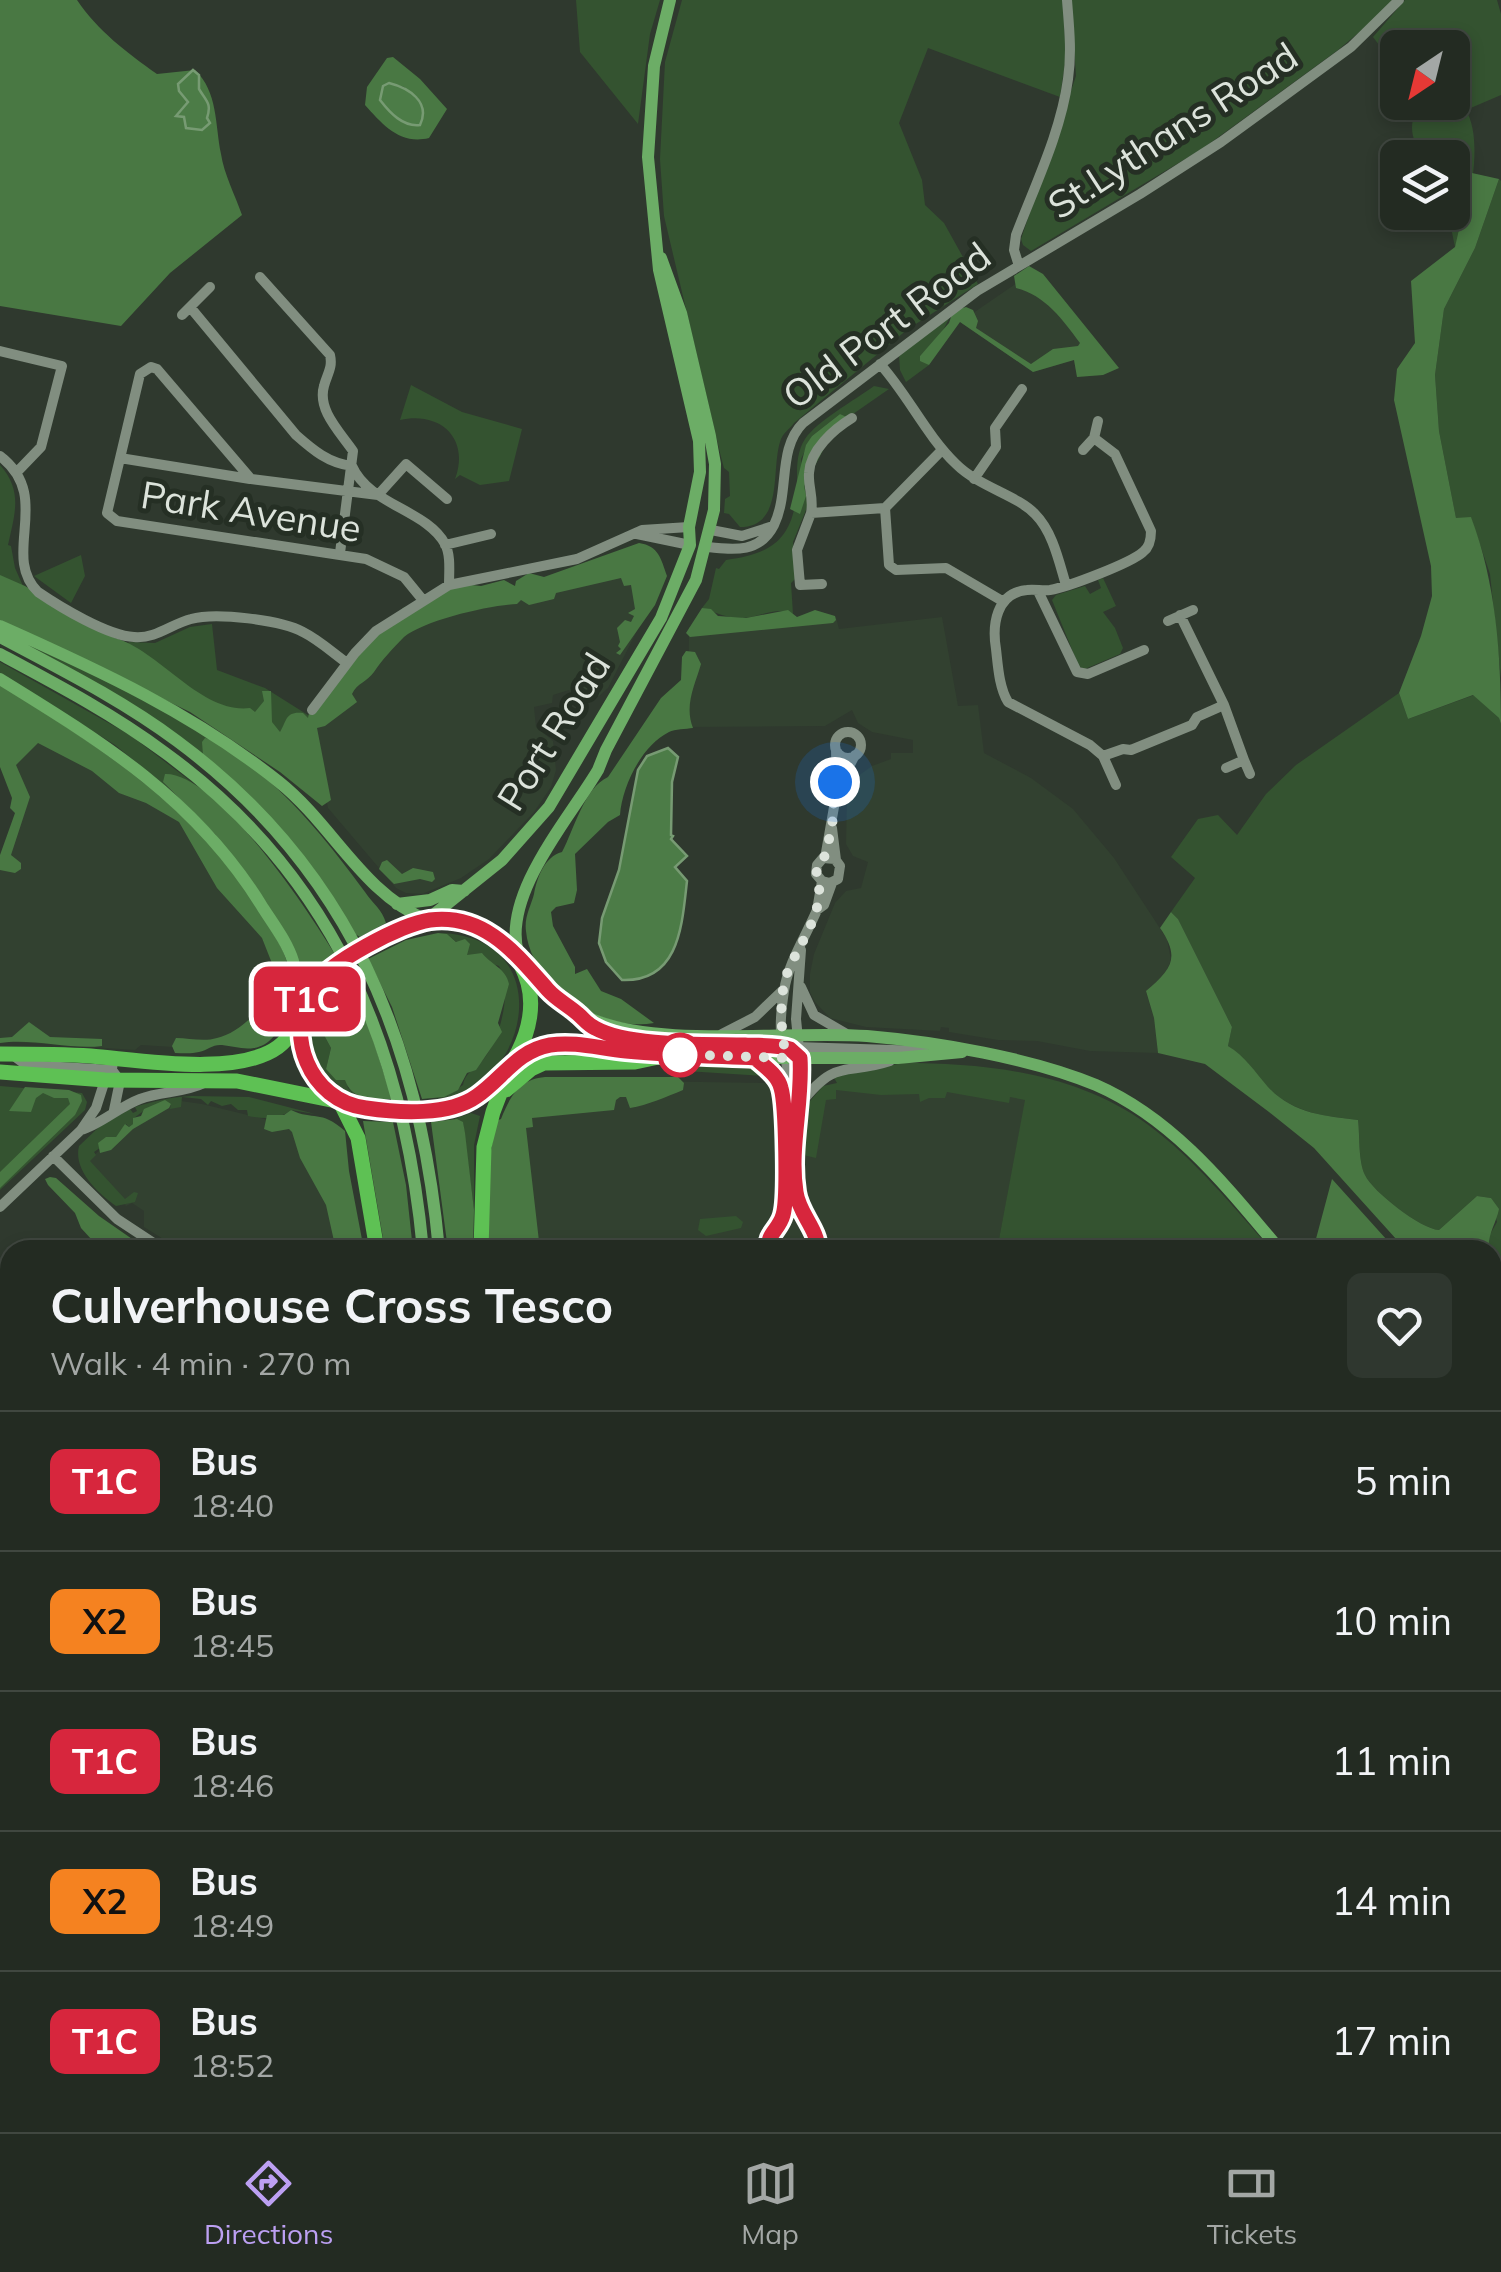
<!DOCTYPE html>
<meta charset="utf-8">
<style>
:root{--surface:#232b22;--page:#2f372f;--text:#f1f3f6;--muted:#a3a7a5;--line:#404740;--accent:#bca0f2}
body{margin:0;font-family:Mulish,sans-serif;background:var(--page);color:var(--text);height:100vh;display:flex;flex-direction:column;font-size:38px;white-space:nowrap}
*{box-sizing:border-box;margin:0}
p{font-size:32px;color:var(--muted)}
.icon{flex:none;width:55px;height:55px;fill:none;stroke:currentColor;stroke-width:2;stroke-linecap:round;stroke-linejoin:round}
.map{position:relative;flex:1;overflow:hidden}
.details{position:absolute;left:0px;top:1240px;width:1502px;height:892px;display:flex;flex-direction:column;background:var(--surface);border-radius:30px 30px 0 0;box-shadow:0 5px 15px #0003,0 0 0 2px var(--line)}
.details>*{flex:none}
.badge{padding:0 20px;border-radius:15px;font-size:35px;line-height:65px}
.needle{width:65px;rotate:215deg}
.fabs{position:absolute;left:1380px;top:30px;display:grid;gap:20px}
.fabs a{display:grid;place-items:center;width:90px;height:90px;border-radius:15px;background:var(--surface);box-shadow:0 5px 15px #0003,0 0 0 2px var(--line);font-size:50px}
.you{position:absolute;width:50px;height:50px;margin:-25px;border:8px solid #fff;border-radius:50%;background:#1a73e8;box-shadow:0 0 0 15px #1a73e833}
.map>.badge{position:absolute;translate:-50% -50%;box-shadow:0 0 0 5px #fff}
.round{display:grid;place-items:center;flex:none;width:105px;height:105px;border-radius:15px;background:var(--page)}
.head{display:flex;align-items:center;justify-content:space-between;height:170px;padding:0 50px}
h1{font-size:48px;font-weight:700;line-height:75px}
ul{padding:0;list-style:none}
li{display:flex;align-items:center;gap:30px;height:140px;padding:0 50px;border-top:2px solid var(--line)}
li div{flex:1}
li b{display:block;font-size:38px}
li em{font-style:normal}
li .badge{min-width:110px;font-weight:700;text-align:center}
.tab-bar{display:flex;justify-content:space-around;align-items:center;height:140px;border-top:2px solid var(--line);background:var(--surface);font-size:28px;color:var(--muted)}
.tab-bar a{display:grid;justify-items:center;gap:5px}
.tab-bar .selected{color:var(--accent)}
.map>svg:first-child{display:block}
</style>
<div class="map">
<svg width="1501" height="2132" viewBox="0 0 1501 2132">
<rect width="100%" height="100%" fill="#2f392e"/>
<path fill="#324130" d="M1030 274 1115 367 1103 375 1077 377 1074 360 1033 372 960 322Z
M636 569 640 625 608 688 599 696 588 699 576 697 569 690 553 695 552 703 534 707 536 727 553 741 556 770 551 787 534 812 489 859 461 878 422 894 406 893 396 888 328 808 313 730 405 631 435 614Z
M836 617 839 629 942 617 958 706 978 705 984 753 1031 778 1073 809 1114 858 1167 939 1171 960 1165 975 1146 992 1154 1018 1158 1053 1090 1051 1037 1041 998 1040 949 1032V1028L941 1027 940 1031 866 1027 830 1018 815 1002 810 992V974L814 954 835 903 846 891 861 888 868 862 853 856 846 844 847 796 858 776 872 766 891 759V753H913V740L872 732 858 723 852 710 825 726 688 727 689 627Z
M47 729 186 825 266 933 284 984 231 1043 189 1048 141 1045 135 1050 0 1041V863L21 802 11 770Z
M580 1080 767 1083 775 1095 811 1101 844 1082 1029 1083 997 1250H501V1143Z
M167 1099 202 1104 290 1125 329 1206 339 1250H181L144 1227V1211L132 1203 126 1206 86 1161Z
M1492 1443 1501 1459V1573L1493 1570Z"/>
<path fill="#345330" d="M576 0H660L650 34 638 124 580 52Z
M682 0H1063L1066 57 1060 97 928 48 899 123 922 180 925 205 944 223 978 284 908 329 794 423C789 430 783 432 780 442 771 470 784 527 740 527L729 514 724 513 725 499 730 496 729 472 724 468 721 457 664 216 660 159 665 62Z
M1071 0H1392L1382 13 1338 50 1202 149 1031 251 1023 245 1021 239 1076 76Z
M1405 0H1497L1501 14V95L1466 110C1485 143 1468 213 1455 247L1448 213 1452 212V158L1423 157C1410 136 1408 125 1420 103L1452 102V48H1398L1397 69 1373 37Z
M1499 179 1501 181V678L1490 574 1471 518H1456L1439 431 1435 375 1444 309 1475 248Z
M951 315 941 334 920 356 929 365 906 382 900 370 899 355Z
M411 385 462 412 522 429 509 481 480 485 460 475 455 479C470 439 441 411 400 420Z
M874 386 889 389 853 414 847 417 840 414 812 436 801 459 808 505 793 542 797 577 791 583 793 614C778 606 760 617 743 618 727 618 716 613 702 608L709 599 716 568 719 569 726 560C775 554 795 536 797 485 797 469 796 453 805 439 817 421 855 400 874 386Z
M0 465C23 491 15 513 8 545L11 546 15 568 27 595 0 581Z
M81 555 85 576 71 603 34 576Z
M1103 578 1116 606 1103 612 1115 628 1123 648 1120 654 1085 669 1079 667 1052 600 1056 595 1085 586 1090 594 1101 588 1098 580Z
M212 624 217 670 265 688 319 722 297 760 125 647 129 642 155 643 190 627Z
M27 641 152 703 213 739 203 755 26 644Z
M0 662 130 735 206 793 163 782 168 788 115 745 0 673Z
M1399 693 1408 719 1474 695 1499 718 1501 724V1272L1493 1261 1487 1240 1497 1222 1491 1198 1477 1196 1439 1230C1421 1229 1373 1192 1365 1175 1358 1161 1360 1135 1358 1120 1326 1116 1299 1114 1274 1093 1257 1078 1247 1058 1228 1046L1232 1027 1178 919 1171 912 1195 878 1171 857 1198 819 1218 815 1237 835 1266 794 1296 765Z
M438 933C564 935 528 1096 434 1099L444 1097 463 1085C466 1071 475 1070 483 1060 500 1039 513 992 499 966L467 956V951L447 934Z
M315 1005 321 1015 318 1024 331 1048 326 1069 346 1080 348 1088 358 1097C321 1080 300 1045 315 1005Z
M731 1063 748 1066 765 1076 686 1071 695 1067Z
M903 1063C988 1063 1076 1073 1147 1124 1195 1159 1232 1206 1272 1250H997L1025 1100 1010 1097 1009 1103 947 1092 945 1098H929L920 1102 919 1094 881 1095 836 1090V1099L826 1100 816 1158 803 1155V1118L810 1101 823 1086 837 1083 833 1076Z
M0 1086 82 1093 87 1102 85 1110 0 1190Z
M192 1096 249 1097 315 1114 291 1110C279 1120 263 1119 248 1116L247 1110H238L231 1104 222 1106 211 1101 208 1105 201 1099 182 1097 181 1107 170 1109 171 1104 149 1107 134 1118 133 1124 129 1127 126 1124 116 1137 94 1152 96 1155 90 1161 125 1199 134 1192 138 1193 135 1202 116 1206C98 1193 73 1170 79 1146L100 1126 130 1109 133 1113 137 1111 135 1107C154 1101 172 1097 192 1096Z
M471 1113 480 1116 474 1145V1210L463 1123 454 1119Z
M736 1216 743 1222 741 1228 706 1236 698 1230 700 1219Z
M1501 1710V2132H1326L1337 2123 1492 2122V1721Z
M631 2122 1318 2123 1308 2132H629Z"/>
<path fill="#497843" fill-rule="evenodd" d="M0 0H77C98 31 126 52 157 74L195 70C218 92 215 124 221 154 224 174 235 195 242 215L170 273 121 326 0 306Z
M393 57 420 79 447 109 429 138C400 145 383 125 365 105L367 87 387 58ZM389 83 404 87 418 98 399 120 385 107Z
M1472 173 1499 179 1475 248 1444 309 1435 375 1439 431 1456 518 1471 517C1496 583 1501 654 1501 724L1499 718 1473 695 1408 719 1399 693 1421 636 1432 596 1431 566 1394 400 1397 369 1415 343 1411 281 1455 247Z
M1029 266 1043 274 1119 368 1103 375 1077 377 1074 360 1033 372 960 322 929 365 920 361V356L949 323 953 311 966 307 973 310 978 321 976 328 1031 364 1053 349 1078 346 1080 343C1063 320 1045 295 1016 288L1014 276Z
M840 414 847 417 838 422 804 486 806 496 800 514 790 509 806 445 812 436Z
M639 543C659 546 661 559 667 576L655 605 620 655 616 653 621 649 618 646 620 642 617 628 625 620 631 622 634 616 628 613 635 609 631 585 624 586 621 578 556 593 554 599 529 605 521 600 517 604C490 605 425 620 404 637 393 648 382 660 374 672 367 682 357 683 352 694L357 702 325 726 317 728 331 800 322 806 280 772 190 712 0 620V575L25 586 115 638C160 651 201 714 250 708L255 712 264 701 262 691H271L272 722 280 732C287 721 285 711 303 713L308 718 310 708 403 608 462 584 481 586 504 580 515 586 516 581 529 573 544 577Z
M702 608 711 609 718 616 746 618 788 610 797 617 815 610 835 616 836 620 833 623 690 637 686 633Z
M686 651 695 652 701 664C695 685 684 705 693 728 686 729 675 729 669 732 641 746 622 787 620 815L608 822 575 854 577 890 574 903 556 907 551 912 553 926 575 967V974L587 969 601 991 621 999 654 1023C602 1033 531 986 526 931 524 917 531 906 534 894 537 878 544 857 562 852 574 830 584 788 608 777L661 698 681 680 682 657Z
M0 685C103 749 206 815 267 923 277 940 292 960 287 980L292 984C289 1006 281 1044 254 1048 243 1050 233 1046 222 1045 213 1044 208 1050 199 1052 191 1054 183 1053 175 1053L172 1046 176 1038C189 1038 204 1042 217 1038 241 1033 273 1000 277 976L262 938 217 888 179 822 146 803 119 793 92 771 38 743 16 765 30 797 11 855 21 863V869L15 873 0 870V855L15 813 10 808 12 798 0 767Z
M205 738C216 739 223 746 232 752 287 790 326 839 365 892 373 904 382 909 386 923L360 937 355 934 313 868 203 755 202 742Z
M165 774C216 772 309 911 334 953L307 975 215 834 163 782Z
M387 860 402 874 413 868 433 872 435 879 432 882 420 879 394 884 379 869 382 862Z
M1171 912 1178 919 1232 1027 1228 1046C1245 1056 1255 1072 1268 1087 1293 1114 1325 1116 1358 1120 1360 1135 1358 1161 1365 1175 1373 1192 1421 1229 1439 1230L1477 1196 1491 1198 1499 1209C1496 1224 1487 1235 1489 1250H1406L1314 1148 1269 1112 1205 1064 1158 1053 1154 1018 1146 991C1171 970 1181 958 1160 928Z
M438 933 447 934 456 942 465 939 470 944 467 955 482 953C490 964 506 968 509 984L498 1023 502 1032 476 1070 467 1073 458 1090 444 1097 422 1099 392 1007 368 959 406 940Z
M345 972 369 1027 392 1099C373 1099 352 1101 345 1080H336L326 1069 331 1048 318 1024 321 1015 315 1005 322 991Z
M29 1022 50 1037 102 1039V1046C70 1050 33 1038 0 1043V1038L12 1037Z
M545 1077H678L684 1083 683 1090C666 1097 648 1105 630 1108L626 1097H620L616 1100 614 1110 532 1118 533 1127 526 1128 540 1250H488V1168L496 1121 501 1119C510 1097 519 1079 545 1077Z
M25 1087 69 1090 81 1095 82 1101 75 1115 0 1188V1172L70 1104 68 1098H54L43 1093 36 1098 31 1112 9 1111Z
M165 1100 171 1104 169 1108 133 1129 111 1150 100 1153 98 1143 106 1137H116L125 1124 129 1127 133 1124V1118L141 1116 144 1109Z
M291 1110C314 1121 320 1109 345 1131L349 1171 364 1250H336L326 1205 300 1158 292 1132 289 1129 272 1132 264 1129 267 1115H284Z
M457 1119 463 1122 465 1133 474 1210 473 1250H448L431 1122Z
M363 1121 393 1122 406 1185 413 1250H385Z
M50 1177 56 1178 99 1216 148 1250H111L101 1242 92 1240 81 1228 75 1213 48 1185 45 1179Z
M1332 1179 1396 1250H1313Z
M1493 1338 1501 1342V1459L1493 1443Z
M490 2122 491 2132 392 2130 393 2123Z
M524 2123V2122L631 2123 629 2132H525Z"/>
<path fill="#4c7c47" stroke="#779b73" stroke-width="2.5" d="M193 70 199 75V89C206 101 212 103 207 118L210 123 202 130 186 128 184 117 176 116 188 102 179 91 178 84Z
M389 83C409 88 431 102 420 125 403 127 390 113 380 100L383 86Z
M668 748 678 757 672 782 671 835 673 836 671 839 687 856 675 867 687 881C682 924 680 982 622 980L606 962 599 943 602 918 619 870 638 770 647 756Z"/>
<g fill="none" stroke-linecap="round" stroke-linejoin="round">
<path stroke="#779b73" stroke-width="2.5" d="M247 2122 249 2132"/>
<path stroke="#818e80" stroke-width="10" d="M1019 266 1014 250 1016 235C1035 185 1061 132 1068 79 1072 52 1069 26 1067 0
M260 277 330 355C333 368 327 374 324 386 317 410 340 432 353 451L340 553
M190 307 210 287
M182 315 190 307 296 435C313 450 328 463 352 466 369 505 427 510 445 544 451 555 449 572 449 585
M0 351 62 366 41 447 16 473
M880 364C908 395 926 435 956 464 979 487 1017 495 1035 514 1053 532 1059 562 1066 585
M1094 438 1115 454 1151 531C1151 539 1150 547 1143 552 1131 563 1068 587 1050 590 1043 591 1035 589 1027 590 996 593 992 625 996 649 998 666 999 687 1008 702L1090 745 1103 756 1116 785
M942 450 885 508 889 565 896 570 946 568 1004 602
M1083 450 1094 438 1098 421
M0 456C54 497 0 555 38 592 60 607 108 636 134 637 156 639 171 624 191 619 216 612 281 620 303 632 319 640 333 653 347 663
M120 458 250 479
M974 479 996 447 995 428 1022 389
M378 495 251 479 157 369 151 367 140 374 107 513 117 521 366 559 404 577 422 599
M378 495 406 464 447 499
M811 513C814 498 808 487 809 473 810 450 834 429 852 418
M711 530 742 536 773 526
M637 534 690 545
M445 545 491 534
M707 547C735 550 760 553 774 525 790 492 777 449 803 423L977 291 1140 194 1221 142 1351 47 1399 0
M822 584 800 585 797 550 811 513 885 508
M1038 591 1077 672 1088 674 1144 650
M1180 615 1224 705
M1168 621 1193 610
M312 710 355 653 376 631 449 585 577 559 642 530 689 527
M835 745a13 13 0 1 1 26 0a13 13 0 1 1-26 0Z
M1103 756 1123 749 1131 750 1192 725 1197 717 1224 705 1244 760
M1226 768 1244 760 1250 774
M837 790 855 755
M832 828 836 860
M825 858 837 790 836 750
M817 910 822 881 816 874 817 865 823 858 835 859 840 866 838 879 830 883 822 881
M801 950 796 1019 802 1079 796 1114 795 1185 807 1225 817 1240V1250
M801 987 814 1015 845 1033
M581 1017C625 1060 733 1034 788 1048
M722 1034 755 1017 784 989
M796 1047 924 1051
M14 1056 26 1065 112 1070 120 1081 114 1110
M755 1058C764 1066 778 1075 781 1088 786 1105 788 1198 783 1216 779 1230 767 1233 768 1250
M801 1103C837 1057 845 1076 890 1061
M784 1110C797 1086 782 1056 781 1031 780 1018 782 1004 784 991 788 963 806 936 817 910L824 905 832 883
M81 1130C99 1125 119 1107 140 1099 161 1091 184 1093 204 1083
M53 1156 117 1219 164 1250
M0 1207 81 1130 96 1108 105 1080 112 1070 113 1059
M0 1274 10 1277
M0 1485 10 1495
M0 1614 10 1608
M0 1718 10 1729
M1492 2067 1501 2075
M333 2132 337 2122
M1310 2132 1319 2122"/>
<path stroke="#6cad66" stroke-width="12" d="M661 258 681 313 710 436 715 464 714 510 696 580 606 750 598 770C569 819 502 894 518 953 521 961 531 969 537 976 553 994 566 1008 589 1018 658 1049 789 1030 867 1036 937 1042 1031 1058 1096 1085 1174 1119 1227 1187 1280 1250
M0 626C99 670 194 714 279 782 333 825 362 893 427 920L502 860 549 807 661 618 690 545 689 527 700 472 699 441 659 270 648 157 654 66 670 0
M0 637C60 669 122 700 177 741 349 868 420 1042 439 1250
M0 654C56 684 113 714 164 752 334 875 404 1047 423 1250
M0 679C104 743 198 801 263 908 274 925 287 942 293 961 298 979 297 997 298 1015
M397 904 430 900 452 890 464 891
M513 1062 532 1050 562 1044 668 1055 755 1058H898L962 1052
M1492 1604 1501 1621"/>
<path stroke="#5ec154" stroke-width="15" d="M0 1054C30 1054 61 1054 91 1056 140 1060 237 1077 278 1047 298 1033 301 1001 316 982 333 962 403 925 428 920 445 917 466 921 481 928 506 939 520 956 528 983 540 1027 510 1083 467 1102 447 1111 422 1110 400 1110 332 1109 302 1087 298 1017
M0 1072 105 1080 237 1081 336 1101
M506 1090 531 1069 544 1063 635 1062 668 1055
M340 1102 358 1138 377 1250
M481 1250 484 1147 493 1112 509 1070
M498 2122 499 2132
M516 2122 517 2132"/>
</g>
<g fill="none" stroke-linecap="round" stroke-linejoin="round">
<g stroke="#fff" stroke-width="22">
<path id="line" d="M768 1250C767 1233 779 1230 783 1215 788 1199 786 1105 781 1088 778 1075 764 1066 755 1058 712 1056 669 1055 626 1051 601 1049 576 1041 550 1045 517 1051 503 1078 477 1096 449 1116 399 1113 366 1108 309 1101 283 1033 313 987 329 962 402 924 430 920 485 913 516 954 548 990 557 1000 568 1005 578 1014 584 1019 588 1025 595 1028 629 1047 706 1044 745 1045 760 1046 777 1044 790 1049L800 1058C803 1102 789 1148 796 1192 799 1214 818 1229 818 1250"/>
</g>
<use href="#line" stroke="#d7263d" stroke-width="15"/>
<path stroke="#dce3db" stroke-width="10" stroke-dasharray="0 18" d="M680 1055 668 1054 786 1058C781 1029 777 992 791 964 807 931 827 906 816 870L824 858 832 828 835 782"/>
</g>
<circle fill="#fff" stroke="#d7263d" stroke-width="5" cx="680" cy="1055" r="20"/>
<g text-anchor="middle" stroke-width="10" stroke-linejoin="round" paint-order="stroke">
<g font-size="38" fill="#dce3db" stroke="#252f24">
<text transform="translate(1173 131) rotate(-33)" y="13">St.Lythans Road</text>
<text transform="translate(887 326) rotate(-37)" y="13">Old Port Road</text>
<text transform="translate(251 512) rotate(9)" y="13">Park Avenue</text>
<text transform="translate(554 732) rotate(-58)" y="13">Port Road</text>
</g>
</g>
</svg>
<div class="fabs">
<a><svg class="needle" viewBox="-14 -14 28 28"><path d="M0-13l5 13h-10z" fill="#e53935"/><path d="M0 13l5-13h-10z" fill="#a3a7a5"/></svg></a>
<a><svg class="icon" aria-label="layers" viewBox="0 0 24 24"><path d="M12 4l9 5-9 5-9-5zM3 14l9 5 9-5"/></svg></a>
</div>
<div class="you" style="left:835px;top:782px"></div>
<b class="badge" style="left:307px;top:999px;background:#d7263d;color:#fff">T1C</b>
<section class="details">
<div class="head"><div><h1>Culverhouse Cross Tesco</h1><p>Walk · 4 min · 270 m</p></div><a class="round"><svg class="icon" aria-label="heart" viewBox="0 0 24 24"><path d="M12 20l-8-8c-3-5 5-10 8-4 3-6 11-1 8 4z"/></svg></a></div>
<ul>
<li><span class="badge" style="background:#d7263d;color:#fff">T1C</span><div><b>Bus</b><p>18:40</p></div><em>5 min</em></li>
<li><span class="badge" style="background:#f58220;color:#111">X2</span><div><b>Bus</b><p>18:45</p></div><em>10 min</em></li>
<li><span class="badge" style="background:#d7263d;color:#fff">T1C</span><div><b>Bus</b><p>18:46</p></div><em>11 min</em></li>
<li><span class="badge" style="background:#f58220;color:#111">X2</span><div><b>Bus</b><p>18:49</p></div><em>14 min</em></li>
<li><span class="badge" style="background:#d7263d;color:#fff">T1C</span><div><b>Bus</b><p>18:52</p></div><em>17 min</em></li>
</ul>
</section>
</div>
<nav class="tab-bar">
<a class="selected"><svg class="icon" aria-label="directions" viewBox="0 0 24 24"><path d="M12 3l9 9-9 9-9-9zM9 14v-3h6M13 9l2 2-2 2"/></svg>Directions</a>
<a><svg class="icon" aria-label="map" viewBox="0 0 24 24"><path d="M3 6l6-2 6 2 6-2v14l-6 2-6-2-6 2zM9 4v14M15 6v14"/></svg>Map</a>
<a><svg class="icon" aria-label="tickets" viewBox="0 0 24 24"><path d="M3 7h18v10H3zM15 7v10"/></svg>Tickets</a>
</nav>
